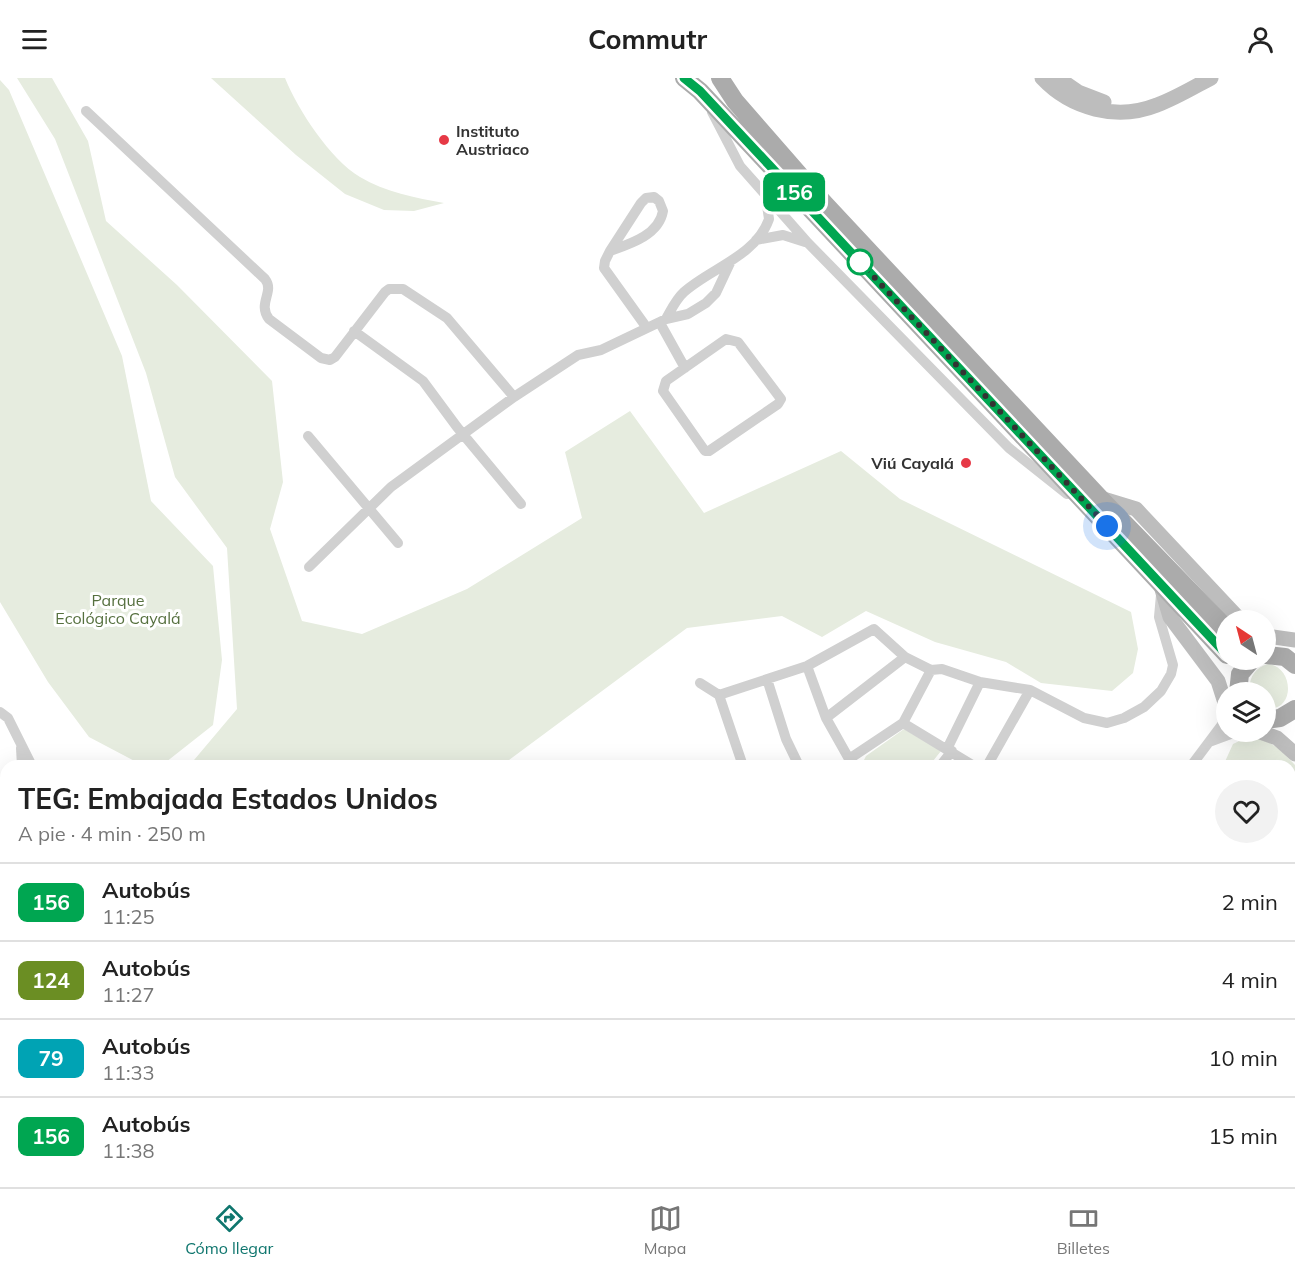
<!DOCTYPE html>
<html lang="es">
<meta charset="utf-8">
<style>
:root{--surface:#fff;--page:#f2f2f2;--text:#222;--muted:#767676;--line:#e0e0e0;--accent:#0f766e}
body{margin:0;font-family:Mulish,sans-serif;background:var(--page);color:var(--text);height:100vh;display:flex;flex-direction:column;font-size:22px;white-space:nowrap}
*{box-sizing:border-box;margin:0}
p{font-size:20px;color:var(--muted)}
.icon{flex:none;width:33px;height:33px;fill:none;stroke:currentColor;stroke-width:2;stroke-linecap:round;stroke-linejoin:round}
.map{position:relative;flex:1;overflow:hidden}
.sheet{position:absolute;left:0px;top:682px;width:1296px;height:428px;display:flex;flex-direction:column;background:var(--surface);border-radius:18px 18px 0 0;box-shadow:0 6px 24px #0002}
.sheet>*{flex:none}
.badge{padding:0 12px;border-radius:9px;font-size:21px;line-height:39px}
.needle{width:39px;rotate:324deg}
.controls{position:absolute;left:1216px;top:532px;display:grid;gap:12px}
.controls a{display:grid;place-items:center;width:60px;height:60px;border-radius:50%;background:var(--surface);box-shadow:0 6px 24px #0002;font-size:30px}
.you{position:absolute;width:30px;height:30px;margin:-15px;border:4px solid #fff;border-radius:50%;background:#1a73e8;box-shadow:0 0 0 9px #1a73e833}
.map>.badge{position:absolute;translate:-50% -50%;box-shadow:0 0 0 3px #fff}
.round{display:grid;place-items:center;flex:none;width:63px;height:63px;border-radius:32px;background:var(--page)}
.head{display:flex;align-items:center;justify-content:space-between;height:102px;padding:0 18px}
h1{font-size:28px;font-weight:700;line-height:45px}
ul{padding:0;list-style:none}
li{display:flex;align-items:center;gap:18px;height:78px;padding:0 18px;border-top:2px solid var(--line)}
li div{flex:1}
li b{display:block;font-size:22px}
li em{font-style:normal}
li .badge{min-width:66px;font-weight:700;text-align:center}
header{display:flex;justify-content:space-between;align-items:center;height:78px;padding:0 18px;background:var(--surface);font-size:27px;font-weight:700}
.dock{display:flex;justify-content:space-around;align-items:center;height:84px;border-top:2px solid var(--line);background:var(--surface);font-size:16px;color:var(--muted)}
.dock a{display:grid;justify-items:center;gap:3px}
.dock .current{color:var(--accent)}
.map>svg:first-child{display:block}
</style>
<header><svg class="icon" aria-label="menu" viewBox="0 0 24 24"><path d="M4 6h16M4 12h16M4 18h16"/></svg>Commutr<svg class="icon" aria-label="person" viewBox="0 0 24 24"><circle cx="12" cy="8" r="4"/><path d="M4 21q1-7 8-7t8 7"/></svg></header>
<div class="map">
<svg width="1295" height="1109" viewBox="0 0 1295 1109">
<rect width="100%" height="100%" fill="#fff"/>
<path fill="#e6ecdf" d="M17 0H52L88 63 106 143 177 207 272 303 283 404 270 451 302 543 362 556 467 511 582 440 565 374 630 333 704 435 841 373 900 421 1131 534 1138 571 1133 595 1112 613 1041 605 1006 584 935 564 866 533 822 559 782 538 687 550 501 688H189L237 631 227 470 175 399 146 295 55 61Z
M211 0H285C298 32 330 81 360 99 385 114 416 120 444 125L414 133 384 132 345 116 296 77Z
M0 2 9 12 122 278 151 423 213 488 222 582 213 647 161 688H144L89 659 48 604 0 524Z
M1268 586C1295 589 1295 635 1266 630V615H1250C1248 601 1254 590 1268 586Z
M904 651 941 673 929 688H861L866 678Z
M1250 658C1270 661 1282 673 1295 687V759L1290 763V688H1223L1233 666Z
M0 836 6 850V961L0 968Z
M0 1071 6 1072V1104H116L118 1109H0Z
M390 1104H598L601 1109H393Z"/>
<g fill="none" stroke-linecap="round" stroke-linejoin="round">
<path stroke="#d0d0d0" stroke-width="10" d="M86 33 265 201C275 214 257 225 269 241L321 280 330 282 335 279 385 214 389 211H403L447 240 514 319
M712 34 740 88 808 165 1009 370 1067 416
M654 119 659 123 663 133C659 157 630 166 610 173L641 125 646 120Z
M756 162 783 157 805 164
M610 173 605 183 604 190 647 250
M666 241C671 232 676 221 684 214 711 190 756 178 769 141L766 121
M660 245 685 290
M354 253 423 303 457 349 521 426
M726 261 738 264 781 321 778 326 709 373H705L663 313 666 303Z
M308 358 398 465
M309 489 391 409 514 319 578 277 601 272 666 241 688 236 706 225 716 215 731 183
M807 588 826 640 853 688
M767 601 786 661 799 688
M700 605 719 617 743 688
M719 617 807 588 874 551 905 579 931 592 942 591 980 604 1030 612 1084 640 1107 645 1124 640 1144 629 1161 613 1171 596 1173 587 1159 539 1161 517
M0 634 8 640 32 688
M826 640 905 579
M903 645 974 688
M1209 664 1236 654
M21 670 22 688
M947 671 980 604
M849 681 903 645 931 592
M940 688 952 673
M987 688 1030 612
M1191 688 1227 640
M1295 823 1293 822 1295 830
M1290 1057 1293 1060
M223 1104 225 1109
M648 1104 650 1109
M730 1104 733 1109
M942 1104 955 1109
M1123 1104 1124 1109
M1193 1104 1194 1109
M689 1109V1104
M815 1109 817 1104
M860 1109 862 1104
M976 1109 978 1104
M1150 1109 1168 1104"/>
<path stroke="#bdbdbd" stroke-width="15" d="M1042 0C1071 31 1117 43 1157 27 1176 20 1194 9 1211 0
M1058 0 1078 14 1104 24
M1100 420 1136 431 1241 543
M1161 508 1170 539 1218 603 1227 631
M1266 558 1295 562
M1260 654 1277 660 1295 676"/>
<path stroke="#ababab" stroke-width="18" d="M684 0 700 13 1227 577
M720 0 735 23 824 125 1100 420 1227 551
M1266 577 1285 579 1295 587
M1238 615 1240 596 1252 582
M1266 642 1280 640 1295 631"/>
</g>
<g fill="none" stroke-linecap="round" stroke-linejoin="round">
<g stroke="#fff" stroke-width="14">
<path id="line" d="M684 0 700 13 1227 577"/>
</g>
<use href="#line" stroke="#00a651" stroke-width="9"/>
<path stroke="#333" stroke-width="6" stroke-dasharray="0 10.8" d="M860 184 1107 448"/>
</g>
<g fill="#e63946" stroke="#fff" stroke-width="2">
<circle cx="444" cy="62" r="6"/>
<circle cx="966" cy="385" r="6"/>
</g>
<circle fill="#fff" stroke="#00a651" stroke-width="3" cx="860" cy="184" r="12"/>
<g text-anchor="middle" stroke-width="6" stroke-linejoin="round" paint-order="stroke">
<g font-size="16" font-weight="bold" fill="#333" stroke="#fff" text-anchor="start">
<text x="456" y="59">Instituto<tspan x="456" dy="18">Austriaco</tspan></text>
<text x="954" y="391" text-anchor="end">Viú Cayalá</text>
</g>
<g font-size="16" fill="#56703f" stroke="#fff">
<text x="118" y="528">Parque<tspan x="118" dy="18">Ecológico Cayalá</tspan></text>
</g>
</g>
</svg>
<div class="controls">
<a><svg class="needle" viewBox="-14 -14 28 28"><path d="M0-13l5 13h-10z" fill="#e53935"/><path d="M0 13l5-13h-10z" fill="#767676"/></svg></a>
<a><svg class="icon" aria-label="layers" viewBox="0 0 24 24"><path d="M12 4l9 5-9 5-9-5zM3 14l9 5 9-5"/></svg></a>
</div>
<div class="you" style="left:1107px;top:448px"></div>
<b class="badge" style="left:794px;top:114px;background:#00a651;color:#fff">156</b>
<section class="sheet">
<div class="head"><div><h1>TEG: Embajada Estados Unidos</h1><p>A pie · 4 min · 250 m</p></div><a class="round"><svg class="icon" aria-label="heart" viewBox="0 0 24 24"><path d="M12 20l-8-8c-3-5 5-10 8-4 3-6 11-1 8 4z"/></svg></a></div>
<ul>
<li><span class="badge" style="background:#00a651;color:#fff">156</span><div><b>Autobús</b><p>11:25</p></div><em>2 min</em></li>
<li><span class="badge" style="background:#6b8e23;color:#fff">124</span><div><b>Autobús</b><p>11:27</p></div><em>4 min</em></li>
<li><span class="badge" style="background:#00a3b4;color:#fff">79</span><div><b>Autobús</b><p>11:33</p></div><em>10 min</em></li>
<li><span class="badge" style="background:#00a651;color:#fff">156</span><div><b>Autobús</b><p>11:38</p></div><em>15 min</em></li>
</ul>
</section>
</div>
<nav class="dock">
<a class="current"><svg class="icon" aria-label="directions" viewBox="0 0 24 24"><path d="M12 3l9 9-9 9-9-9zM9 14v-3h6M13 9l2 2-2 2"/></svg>Cómo llegar</a>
<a><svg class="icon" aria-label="map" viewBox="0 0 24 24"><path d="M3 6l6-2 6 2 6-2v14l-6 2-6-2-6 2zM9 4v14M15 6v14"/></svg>Mapa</a>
<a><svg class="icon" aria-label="tickets" viewBox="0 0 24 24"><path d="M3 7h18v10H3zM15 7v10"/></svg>Billetes</a>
</nav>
